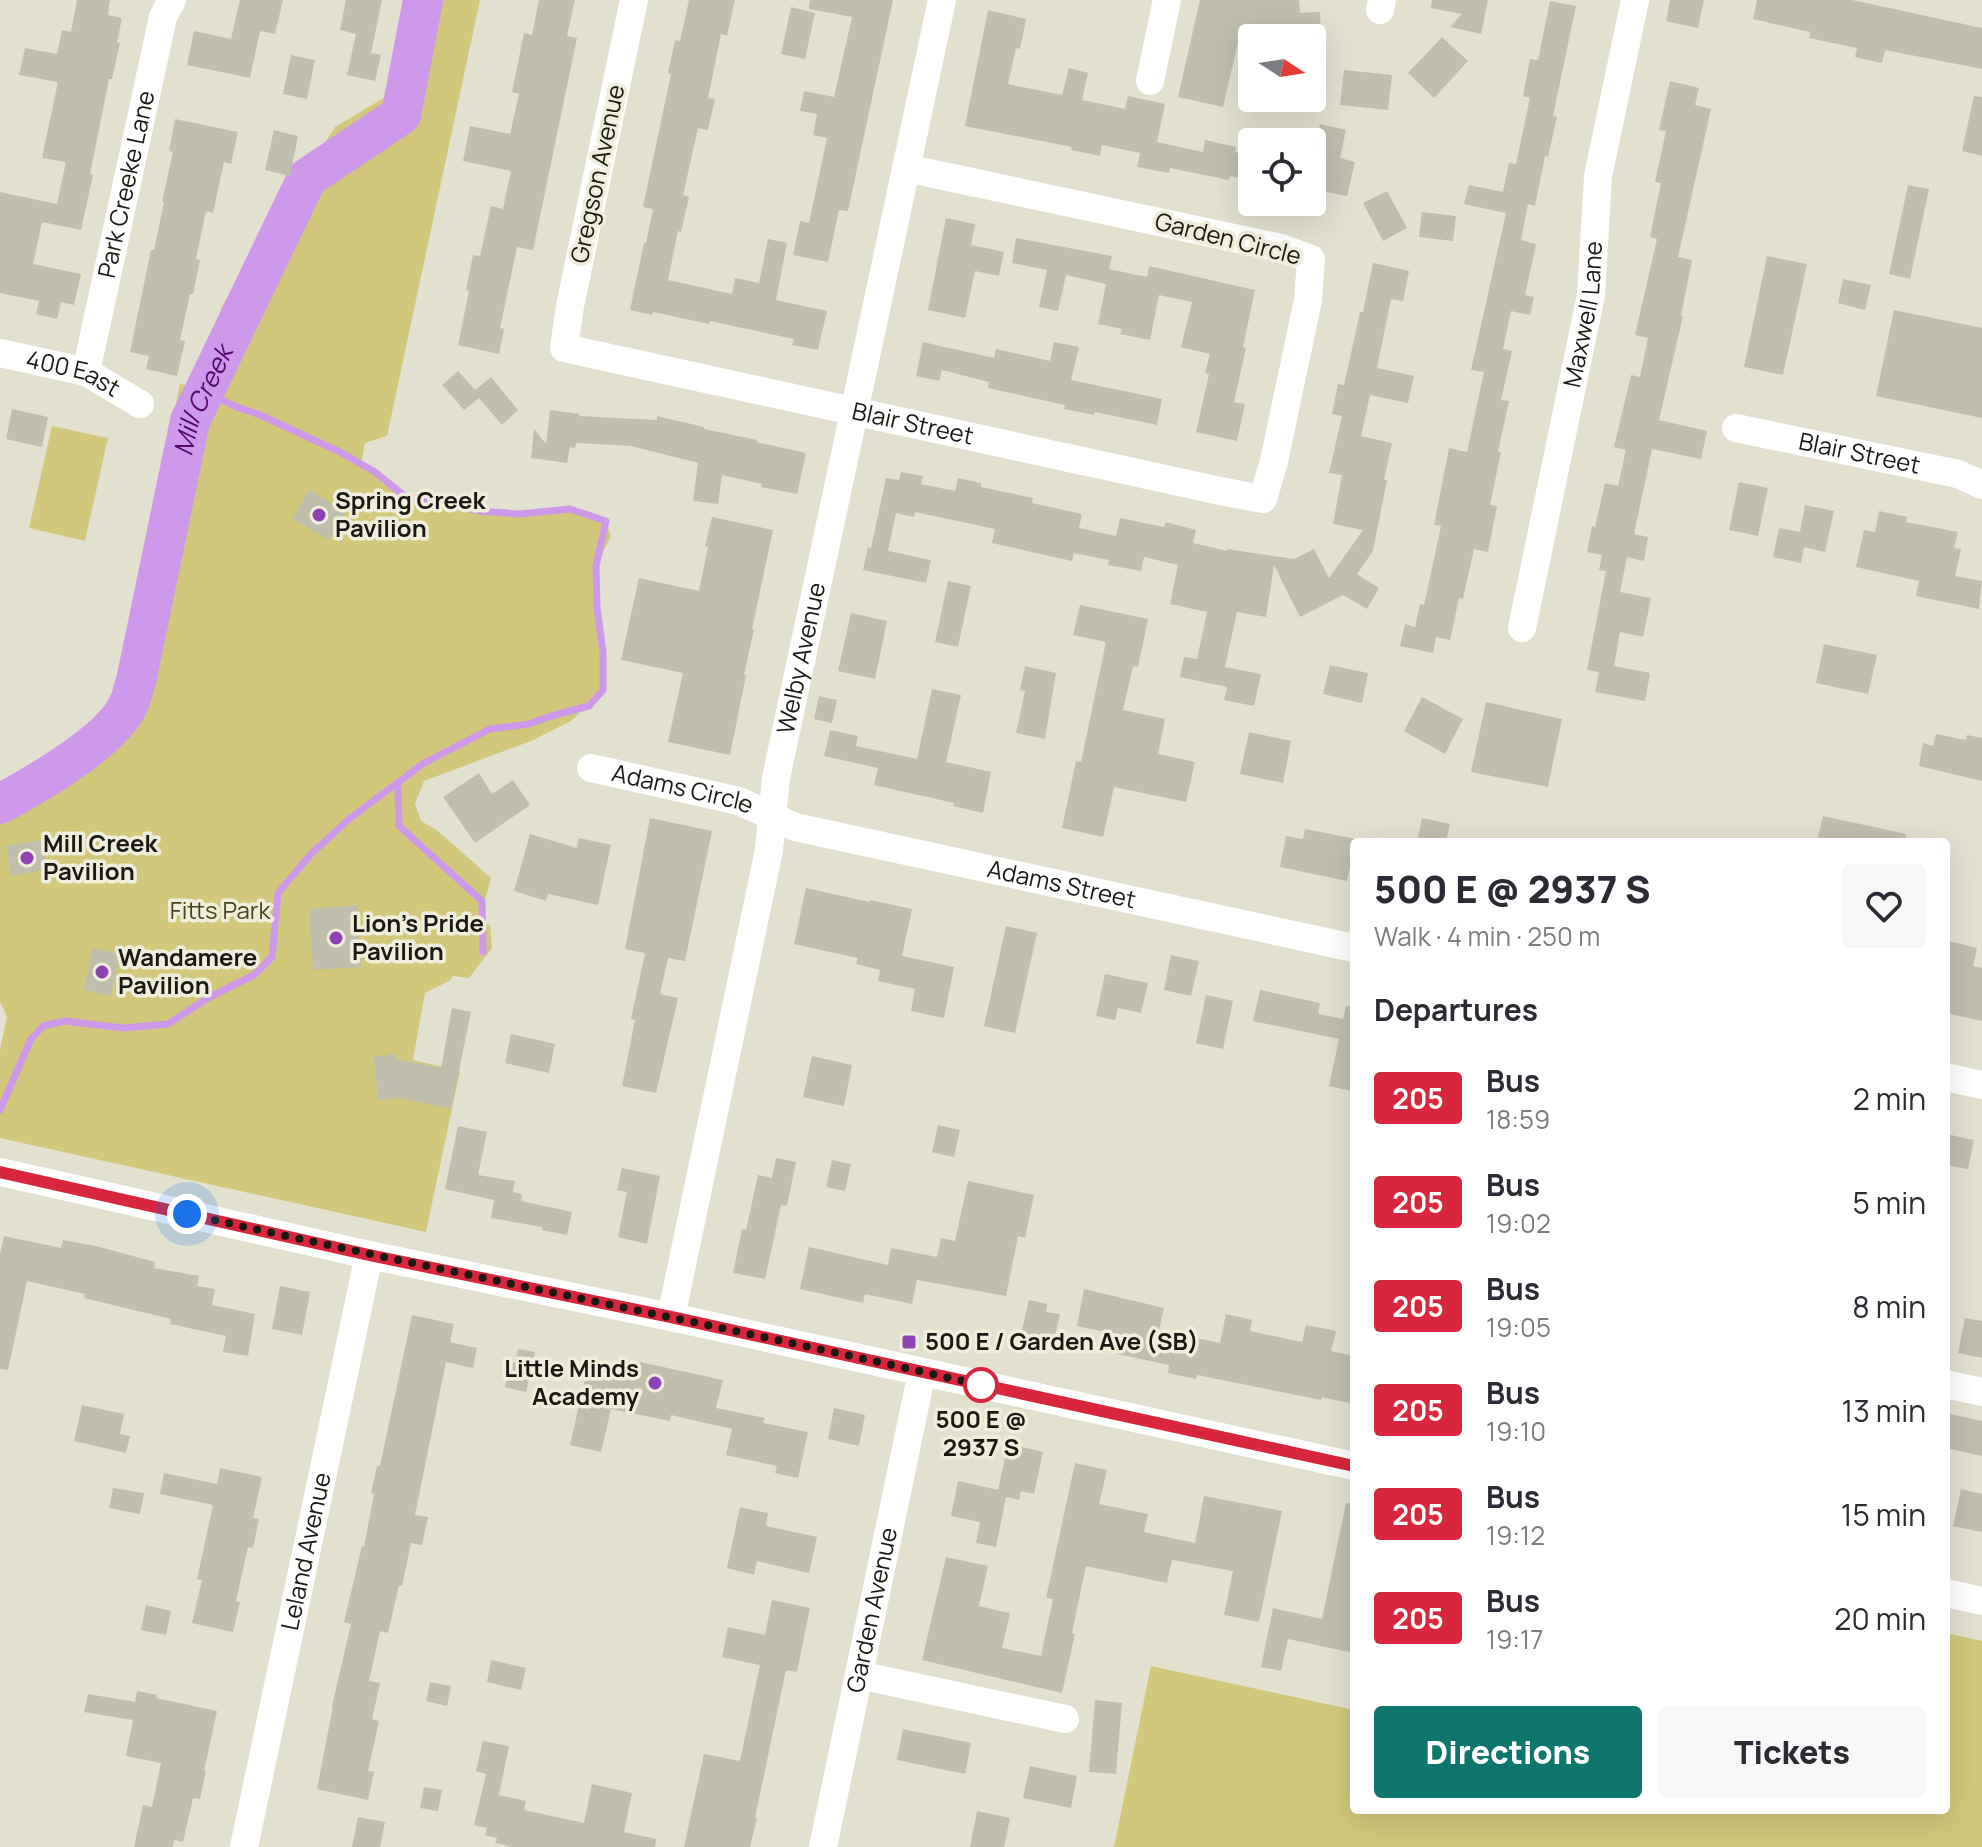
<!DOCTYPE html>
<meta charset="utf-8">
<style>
:root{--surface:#fff;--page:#f7f7f7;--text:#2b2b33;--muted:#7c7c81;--accent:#0f766e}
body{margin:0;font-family:Manrope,sans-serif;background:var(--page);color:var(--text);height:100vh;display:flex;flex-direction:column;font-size:30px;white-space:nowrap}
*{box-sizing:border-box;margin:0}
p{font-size:26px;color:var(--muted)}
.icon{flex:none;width:44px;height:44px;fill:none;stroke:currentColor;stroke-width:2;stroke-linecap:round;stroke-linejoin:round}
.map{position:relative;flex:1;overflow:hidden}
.side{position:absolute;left:1350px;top:838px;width:600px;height:976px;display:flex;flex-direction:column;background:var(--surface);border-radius:8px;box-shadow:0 8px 32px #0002}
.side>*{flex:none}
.badge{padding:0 16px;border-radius:6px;font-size:28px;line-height:52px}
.needle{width:52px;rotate:102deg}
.tools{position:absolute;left:1238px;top:24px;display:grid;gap:16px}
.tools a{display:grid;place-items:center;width:88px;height:88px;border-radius:8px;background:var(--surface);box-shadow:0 8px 32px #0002;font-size:40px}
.you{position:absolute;width:40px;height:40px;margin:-20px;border:6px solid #fff;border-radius:50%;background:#1a73e8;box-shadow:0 0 0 12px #1a73e833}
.map>.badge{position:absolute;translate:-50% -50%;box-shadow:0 0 0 4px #fff}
h2{padding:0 24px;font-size:30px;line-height:72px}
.round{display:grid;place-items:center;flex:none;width:84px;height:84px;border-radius:8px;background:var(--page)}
.summary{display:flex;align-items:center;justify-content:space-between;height:136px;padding:0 24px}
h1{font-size:38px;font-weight:800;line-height:60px}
.cta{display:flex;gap:16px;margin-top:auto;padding:16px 24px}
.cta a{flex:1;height:92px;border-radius:8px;background:var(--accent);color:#fff;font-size:32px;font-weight:800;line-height:92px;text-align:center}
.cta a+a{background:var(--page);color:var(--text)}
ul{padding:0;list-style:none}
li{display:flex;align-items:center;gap:24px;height:104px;padding:0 24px}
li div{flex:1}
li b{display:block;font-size:30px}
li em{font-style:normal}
li .badge{min-width:88px;font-weight:700;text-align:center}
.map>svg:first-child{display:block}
</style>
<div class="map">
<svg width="1982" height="1847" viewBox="0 0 1982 1847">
<rect width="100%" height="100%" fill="#e2e0cf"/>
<path fill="#d1c87c" d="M408 0H480L387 436 365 443 361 464 407 498 519 514 570 509 606 521 611 536 596 567 597 607 603 652V690L571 721 531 741 424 781 415 804 421 821 438 831 491 878 479 922 490 925 492 948 469 978 453 976 449 981 425 993 413 1060 460 1071 426 1232 0 1138V1050L7 1017 0 1001V789L84 732 106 712 117 688 180 384 199 388 222 306 279 213 285 184 297 186 335 127 387 96Z
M52 426 108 438 85 541 29 528Z
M1946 1633 1982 1641V1847H1114L1151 1666 1354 1710V1810H1946Z"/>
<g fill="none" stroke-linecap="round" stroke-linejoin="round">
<path stroke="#cf99eb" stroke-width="7" d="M398 784 399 826 482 901 483 952
M0 1110 31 1039 43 1026 65 1021 123 1028 168 1024 208 998 254 975 272 957 278 893 311 854 349 819 424 763 490 729 529 724 551 716 589 706 603 690V652L597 607 596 566 606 521 570 509 519 514 480 511 430 500 407 498 375 472 340 452 260 415 234 406 205 391"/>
<path stroke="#cf99eb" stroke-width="40" id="s1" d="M0 804C35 785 112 741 128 705 132 698 133 689 136 681L190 421 307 178 401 115 423 0"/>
</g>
<path fill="#c0bfae" d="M77 0H110L108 15 122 18 117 42 120 43 112 79H109L90 174 93 175 81 230 42 222 33 264 81 274 74 305 61 302 57 319 36 314 39 301 0 293V192L57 204 66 162 42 158 58 82 19 75 25 48 57 54 62 30 71 32Z
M240 0H283L275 34 260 31 250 78 187 65 194 31 231 39Z
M346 0H382L371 53 381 55 375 81 347 75 356 34 340 30Z
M539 0H575L567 36 577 38 533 250 517 247 500 328 504 329 499 354 458 345 469 291 466 290 473 255 480 256 491 206 503 209 511 171 463 161 470 126 510 134 519 94 512 92 524 33 532 35Z
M689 0H735L727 36 721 34 708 98 715 99 708 130 698 128 683 195 689 197 681 232 678 231 668 280 732 294 735 278 759 283 768 239 787 243 776 300 827 311 818 350 792 345 794 339 710 321 709 324 653 312 652 315 630 310 644 243H646L653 209 643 207 671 74 668 73 675 40 680 41Z
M810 0H893L848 211 839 210 828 262 793 255 800 221 809 223 827 138 813 135 817 114 800 111 804 91 834 97 852 17 809 9Z
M1200 0H1299L1300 13 1320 12 1321 38H1283V24L1242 25 1223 107 1178 97Z
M1432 0H1488L1481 34 1450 27 1462 14 1431 8Z
M1670 0H1704L1698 28 1666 21Z
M1757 0H1852L1982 28V69L1885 50 1882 63 1855 57 1857 48 1809 38 1810 32 1753 19Z
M1550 1 1576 6 1553 116 1557 117 1548 157 1545 156 1535 206 1528 204 1521 240 1536 244 1525 295 1534 297 1530 315 1511 311 1503 349 1512 351 1501 400 1509 401 1498 452H1501L1490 505 1497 506 1488 552 1474 549 1463 599 1459 598 1450 640 1436 637 1433 653 1400 646 1405 624 1415 627 1420 604 1424 605 1441 526 1434 525 1449 448 1467 452 1484 372 1471 370 1506 213 1464 204 1469 185 1503 192 1509 163 1516 164 1530 98 1523 96 1530 59 1538 60Z
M791 7 815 13 805 59 781 54Z
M988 10 1026 19 1020 49 1016 48 1008 84 1062 95 1069 68 1088 73 1082 100 1125 109 1128 96 1165 104 1157 142 1203 152 1205 140 1236 147 1235 152 1252 156V181L1230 176 1229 180 1170 168 1169 173 1137 167 1140 153 1102 145 1100 156 1071 150 1072 147 965 126Z
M1442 37 1468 61 1434 98 1408 73Z
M291 55 315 60 307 99 283 94Z
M1344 70 1392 75 1388 110 1340 105Z
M1670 81 1699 88 1695 105 1711 109 1678 257 1692 260 1681 315 1683 316 1659 420 1707 431 1701 459 1652 449 1634 534 1648 537 1644 561 1627 557 1620 592 1651 598 1643 637 1620 632 1614 666 1650 673 1645 701 1595 692 1599 672 1587 670 1606 571 1599 570 1602 555 1587 552 1592 526 1595 527 1605 483 1618 486 1626 450 1614 447 1631 375 1640 377 1648 338 1635 335 1657 239 1650 237 1661 183 1655 182 1666 131 1659 130Z
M1974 96 1982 97V156L1962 151Z
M175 119 238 132 231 164 224 162 213 213 206 211 196 259 200 260 193 294H190L180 340 185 341 177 376 146 369 149 356 130 352 151 250H154L164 202H162L173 152 169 151Z
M1320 124 1346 130 1340 158 1355 162 1347 196 1312 189V134L1318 135Z
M274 130 298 136 290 176 265 170Z
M1908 185 1929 189 1910 279 1889 274Z
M1387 191 1407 228 1383 241 1363 203Z
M1422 212 1456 216 1453 241 1419 237Z
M946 218 975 224 971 245 1004 252 999 276 975 271 965 318 928 310Z
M1016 238 1112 256 1109 269 1147 277 1149 266 1255 290 1243 347 1246 348 1234 402 1245 404 1237 441 1196 432 1209 374 1205 373 1210 354 1181 347 1192 302 1159 295 1150 340 1120 334 1122 329 1098 324 1106 284 1066 275 1058 311 1039 307 1047 270 1012 263Z
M1767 256 1807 264 1783 375 1744 367Z
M1373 263 1409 271 1403 301 1391 299 1377 368 1414 376 1408 403 1370 395 1361 436 1392 443 1384 480H1387L1373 551 1357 574 1379 588 1367 609 1343 595 1300 617 1274 565 1266 617 1237 612 1225 667 1261 674 1254 706 1224 700 1227 687 1180 677 1184 657 1197 659 1207 612 1170 604 1178 565 1144 557 1141 571 1108 565 1109 560 1074 553 1072 561 992 543 995 529 915 512 914 517 896 513 888 551 931 560 926 583 863 570 868 547 871 548 886 478 899 480 901 472 923 476 921 484 955 491 958 478 981 483V487L1033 498 1032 503 1082 514 1079 528 1116 536 1120 518 1164 527 1166 522 1196 530 1193 543 1227 551V549L1294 559 1314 549 1329 578 1363 530 1333 524 1342 475 1329 473 1342 416 1332 414 1338 384 1344 385 1360 312H1363Z
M1843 279 1871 285 1865 310 1838 303Z
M1894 310 1982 328V418L1876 396Z
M923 342 994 358 996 349 1050 361 1054 342 1079 347 1071 380 1162 399 1157 425 1095 412 1094 415 1064 409 1065 405 988 388 989 382 942 370 939 381 916 376Z
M458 371 475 390 491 377 518 410 502 425 479 398 464 410 442 385Z
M12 409 48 417 42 447 6 439Z
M550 410 580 414 579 416 657 420V416L704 427V429L757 440 756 442 806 453 797 494 761 487 762 484 722 475 718 504 693 501 698 463 631 446 576 443 575 448 570 447 567 463 531 458 534 429 546 444Z
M1739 482 1768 488 1758 536 1729 530Z
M309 490 346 512 329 540 293 519Z
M1805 505 1834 511 1825 552 1804 547 1801 563 1773 557 1779 528 1800 532Z
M1879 511 1907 517 1906 522 1958 532 1954 548 1961 549 1955 576 1982 581 1979 609 1916 596 1919 581 1856 567 1864 530 1875 532Z
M712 517 773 530 752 629H754L744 675H746L730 755 668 742 683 673 621 660 639 578 699 591 708 547 705 546Z
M948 581 971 586 958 647 935 642Z
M1080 605 1148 619 1138 667 1133 666 1123 710 1165 719 1158 754 1195 762 1186 802 1114 787 1103 837 1062 828 1076 761 1081 762 1106 642 1073 635Z
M851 613 887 621 875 679 838 671Z
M1824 644 1877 655 1868 694 1816 683Z
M1330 665 1368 673 1362 703 1323 694Z
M1025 666 1056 673 1045 739 1016 733 1025 691 1020 690Z
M932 689 961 695 946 762 991 772 983 813 953 806 954 803 874 785 878 768 824 756 830 730 858 736 856 746 917 759Z
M819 696 837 700 832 723 814 719Z
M1422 697 1463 719 1445 754 1404 731Z
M1486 702 1562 719 1548 787 1471 772Z
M1249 732 1291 741 1283 783 1240 774Z
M1936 734 1966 740 1967 735 1982 738V781L1919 766 1923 743 1933 746Z
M479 773 492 794 513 780 530 805 475 843 443 797Z
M1823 816 1906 834 1905 842H1817Z
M650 818 712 831 685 961 668 958 660 994 678 998 656 1093 622 1086 635 1020 631 1019 645 953 625 949Z
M1422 818 1450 824 1446 842H1417Z
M1305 829 1356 839 1347 881 1280 867 1286 836 1303 839Z
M530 834 577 848 579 838 611 845 598 905 548 894 546 901 514 891Z
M42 840 48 869 11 876 6 846Z
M806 888 870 902V900L912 909 902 956 954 967 944 1018 911 1011 915 989 878 981 880 970 856 964 858 958 794 944Z
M358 905 362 967 313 970 309 909Z
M1006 926 1037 933 1015 1033 984 1026Z
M1949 941 1977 948 1973 966 1982 968V1021L1946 1013V952Z
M93 948 120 954 111 996 84 990Z
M1171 955 1199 961 1191 996 1164 990Z
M1105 974 1148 983 1141 1013 1118 1008 1115 1020 1096 1016Z
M1260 990 1320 1003 1318 1014 1343 1019 1346 1006 1354 1007V1092L1329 1086 1339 1039 1253 1021Z
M1206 995 1233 1001 1223 1049 1196 1043Z
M452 1008 471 1012 451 1109 400 1098 378 1100 374 1056 396 1054V1059L441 1068Z
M511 1034 555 1044 549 1073 505 1063Z
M812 1056 852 1065 844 1106 803 1097Z
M938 1125 960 1130 954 1157 932 1152Z
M458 1126 487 1132 478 1175 515 1181 513 1192 522 1194 521 1201 572 1212 567 1235 542 1230V1227L491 1218 494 1200 445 1189Z
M1946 1134 1974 1140 1968 1169 1946 1165Z
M776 1158 796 1162 787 1206 781 1205 765 1279 733 1273 742 1229 746 1230 758 1175 772 1178Z
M832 1160 851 1164 845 1191 826 1187Z
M622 1168 660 1176 647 1244 618 1237 627 1192 617 1190Z
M968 1181 1034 1195 1025 1238 1018 1236 1006 1296 917 1280 912 1304 865 1294 863 1303 800 1289 809 1247 888 1265 891 1248 937 1257 941 1238 955 1241Z
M4 1236 61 1248 63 1240 96 1246 155 1262 154 1268 199 1276 197 1286 215 1289 212 1305 255 1314 248 1356 223 1352 226 1336 170 1324 171 1319 84 1298 85 1294 27 1281 8 1370 0 1369V1254Z
M280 1286 310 1292 302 1335 272 1329Z
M1084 1289 1164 1308 1159 1330 1220 1343 1226 1314 1252 1320 1250 1331 1302 1342 1306 1325 1336 1331 1331 1351 1354 1356V1404L1322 1397 1321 1400 1197 1375 1196 1379 1168 1373 1169 1365 1117 1354 1121 1335 1077 1326Z
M1029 1300 1047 1304 1046 1312 1060 1314 1054 1341 1021 1334Z
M412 1315 454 1324 450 1342 477 1348 473 1368 446 1362 415 1515 428 1517 422 1545 411 1543 402 1586 399 1585 388 1633 380 1631 369 1681 380 1683 372 1719 379 1721 368 1771 374 1772 368 1800 317 1789 333 1706H332L351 1624 344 1622 362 1546 364 1547 374 1494 371 1493 377 1466H380Z
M1965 1318 1982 1321V1358L1958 1353Z
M518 1349 535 1352 526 1392 505 1387 510 1362 515 1363Z
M589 1362 637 1373 640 1362 723 1380 716 1408 765 1418 763 1423 808 1432 798 1478 775 1473 777 1466 726 1455 732 1429 671 1415 670 1421 611 1409 601 1452 570 1445Z
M82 1405 124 1414 120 1434 130 1436 126 1453 74 1441Z
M834 1408 865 1415 859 1446 828 1439Z
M1950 1414 1982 1421V1456L1946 1448V1432Z
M1008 1444 1043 1452 1034 1494 1021 1491 1019 1500 1006 1497 996 1547 976 1543 980 1522 951 1516 958 1481 998 1490Z
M1075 1463 1107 1470 1099 1504 1148 1514 1144 1532 1195 1543 1204 1496 1282 1511 1259 1622 1224 1615 1233 1571 1172 1560 1167 1583 1086 1566 1072 1633 1075 1634 1062 1693 922 1660 946 1557 988 1566 979 1606 1010 1613 1002 1648 1041 1656 1053 1599 1046 1598Z
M220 1468 262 1477 253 1518 259 1519 253 1548 248 1547 236 1601 240 1602 233 1632 192 1623 202 1580 197 1579 213 1505 160 1494 164 1473 217 1484Z
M113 1488 144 1493 140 1514 109 1508Z
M1961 1489 1982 1494V1532L1953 1526Z
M1346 1503 1354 1504V1653L1288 1639 1281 1671 1261 1667 1273 1608 1322 1619Z
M740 1507 768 1513 766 1526 817 1537 809 1573 757 1561 754 1575 727 1568Z
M772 1600 810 1608 797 1672 786 1670 755 1818H757L750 1847H684L704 1754 740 1761 760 1665 722 1657 728 1627 765 1635Z
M146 1605 171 1611 166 1635 141 1630Z
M491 1660 526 1668 521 1690 487 1682Z
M430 1682 451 1686 447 1706 426 1701Z
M137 1691 157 1695 156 1698 217 1711 204 1771H206L200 1799 193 1798 183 1842 174 1840 173 1847H134L143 1805 152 1807 161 1763 126 1756 133 1720 84 1712 88 1694 135 1702Z
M1095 1700 1122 1703 1116 1774 1089 1772Z
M903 1729 971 1743 965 1774 897 1760Z
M483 1741 509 1746 499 1795 526 1801 524 1810 584 1823 592 1784 632 1793 624 1832 656 1839 655 1847H512L495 1843 497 1838 485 1835 487 1828 474 1825 486 1774 476 1771Z
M1030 1766 1077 1776 1071 1808 1023 1798Z
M424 1787 442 1790 438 1811 420 1808Z
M977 1811 1010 1818 1004 1847H970Z
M358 1817 385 1822 380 1847H352Z"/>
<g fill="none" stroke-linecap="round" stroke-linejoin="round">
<g stroke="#fff" stroke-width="28">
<path id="s2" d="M634 0 570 306 564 348 1225 492 1263 499 1274 461 1308 300 1311 259 1281 248 906 168"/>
<path d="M1380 10 1382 0"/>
<path d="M1150 81 1167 0"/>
<path id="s3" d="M0 353 86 372 140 404"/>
<path id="s4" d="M86 372 163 17 172 0"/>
<path id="s5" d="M1736 428 1958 474 1982 485"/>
<path id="s6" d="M1522 628 1591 295 1598 176 1635 0"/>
<path id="s7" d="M591 768 739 801 795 827 1354 948"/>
<path d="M1946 1077 1982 1085"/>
<path d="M0 1172 369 1255 671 1317 1354 1466"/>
<path id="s8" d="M671 1317 769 850 776 778 942 0"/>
<path d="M1946 1384 1982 1392"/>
<path d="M1946 1593 1982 1601"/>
<path d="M859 1675 1065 1719"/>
<path id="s9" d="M244 1847 369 1255"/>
<path id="s10" d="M823 1847 922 1372"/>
</g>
</g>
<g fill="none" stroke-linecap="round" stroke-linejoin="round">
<g stroke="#fff" stroke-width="18">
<path id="line" d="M0 1172 369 1255 671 1317 1354 1466"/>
</g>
<use href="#line" stroke="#d7263d" stroke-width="12"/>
<path stroke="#1a1913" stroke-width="8" stroke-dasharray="0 14.4" d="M187 1214C451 1273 722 1326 981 1385"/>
</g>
<g fill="#8f42b2" stroke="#efeddc" stroke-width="3">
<circle cx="319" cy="515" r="8"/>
<circle cx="27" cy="858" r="8"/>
<circle cx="336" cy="938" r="8"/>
<circle cx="102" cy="972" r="8"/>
<rect x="901" y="1334" width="16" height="16" rx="4"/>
<circle cx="655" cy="1383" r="8"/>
</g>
<circle fill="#fff" stroke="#d7263d" stroke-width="4" cx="981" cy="1385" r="16"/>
<g text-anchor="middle" stroke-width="7" stroke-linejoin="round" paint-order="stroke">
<g font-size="24" fill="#1a1913" stroke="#efeddc">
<text transform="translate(598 174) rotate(-78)" y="8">Gregson Avenue</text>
<text dy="8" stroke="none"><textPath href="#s4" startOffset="192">Park Creeke Lane</textPath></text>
<text transform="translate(1228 239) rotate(14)" y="8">Garden Circle</text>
<text dy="8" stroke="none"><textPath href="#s6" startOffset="320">Maxwell Lane</textPath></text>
<text dy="8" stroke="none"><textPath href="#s3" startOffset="76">400 East</textPath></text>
<text dy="8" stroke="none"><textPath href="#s2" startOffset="712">Blair Street</textPath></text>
<text dy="8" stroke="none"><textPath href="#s5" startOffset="126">Blair Street</textPath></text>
<text dy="8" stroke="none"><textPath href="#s8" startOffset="672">Welby Avenue</textPath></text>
<text dy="8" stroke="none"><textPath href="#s7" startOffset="94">Adams Circle</textPath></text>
<text dy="8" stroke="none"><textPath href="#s7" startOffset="486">Adams Street</textPath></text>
<text dy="8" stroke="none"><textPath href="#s9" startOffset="302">Leland Avenue</textPath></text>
<text dy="8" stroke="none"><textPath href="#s10" startOffset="242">Garden Avenue</textPath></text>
</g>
<g font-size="24" font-weight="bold" fill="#1a1913" stroke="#efeddc" text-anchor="start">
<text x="335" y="509">Spring Creek<tspan x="335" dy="28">Pavilion</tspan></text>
<text x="43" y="852">Mill Creek<tspan x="43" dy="28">Pavilion</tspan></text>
<text x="352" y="932">Lion's Pride<tspan x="352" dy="28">Pavilion</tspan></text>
<text x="118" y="966">Wandamere<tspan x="118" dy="28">Pavilion</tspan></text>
<text x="925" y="1350">500 E / Garden Ave (SB)</text>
<text x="639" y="1377" text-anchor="end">Little Minds<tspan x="639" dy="28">Academy</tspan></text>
</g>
<g font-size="24" fill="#4a4519" stroke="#efeddc">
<text x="220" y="919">Fitts Park</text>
</g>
<g font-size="24" font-weight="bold" fill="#1a1913" stroke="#efeddc">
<text x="981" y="1428">500 E @<tspan x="981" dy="28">2937 S</tspan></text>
</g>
<g font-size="26" font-style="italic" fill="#53086e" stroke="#efeddc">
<text dy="9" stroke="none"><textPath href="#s1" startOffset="478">Mill Creek</textPath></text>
</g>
</g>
</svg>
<div class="tools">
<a><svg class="needle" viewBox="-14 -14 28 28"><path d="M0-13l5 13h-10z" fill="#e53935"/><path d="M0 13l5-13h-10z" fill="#7c7c81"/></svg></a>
<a><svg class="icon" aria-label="locate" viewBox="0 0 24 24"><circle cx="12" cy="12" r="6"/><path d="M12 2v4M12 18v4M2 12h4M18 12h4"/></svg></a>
</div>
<div class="you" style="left:187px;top:1214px"></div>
<section class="side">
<div class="summary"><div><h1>500 E @ 2937 S</h1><p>Walk · 4 min · 250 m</p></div><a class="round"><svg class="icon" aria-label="heart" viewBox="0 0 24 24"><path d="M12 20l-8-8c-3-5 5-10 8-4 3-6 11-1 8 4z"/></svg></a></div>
<h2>Departures</h2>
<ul>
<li><span class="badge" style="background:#d7263d;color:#fff">205</span><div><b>Bus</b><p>18:59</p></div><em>2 min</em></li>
<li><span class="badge" style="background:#d7263d;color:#fff">205</span><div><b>Bus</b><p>19:02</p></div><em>5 min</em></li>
<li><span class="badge" style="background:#d7263d;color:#fff">205</span><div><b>Bus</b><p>19:05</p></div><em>8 min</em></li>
<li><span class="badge" style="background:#d7263d;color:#fff">205</span><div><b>Bus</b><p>19:10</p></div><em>13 min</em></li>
<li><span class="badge" style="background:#d7263d;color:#fff">205</span><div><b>Bus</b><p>19:12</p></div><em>15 min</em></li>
<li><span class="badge" style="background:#d7263d;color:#fff">205</span><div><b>Bus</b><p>19:17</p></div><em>20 min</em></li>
</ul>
<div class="cta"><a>Directions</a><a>Tickets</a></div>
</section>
</div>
